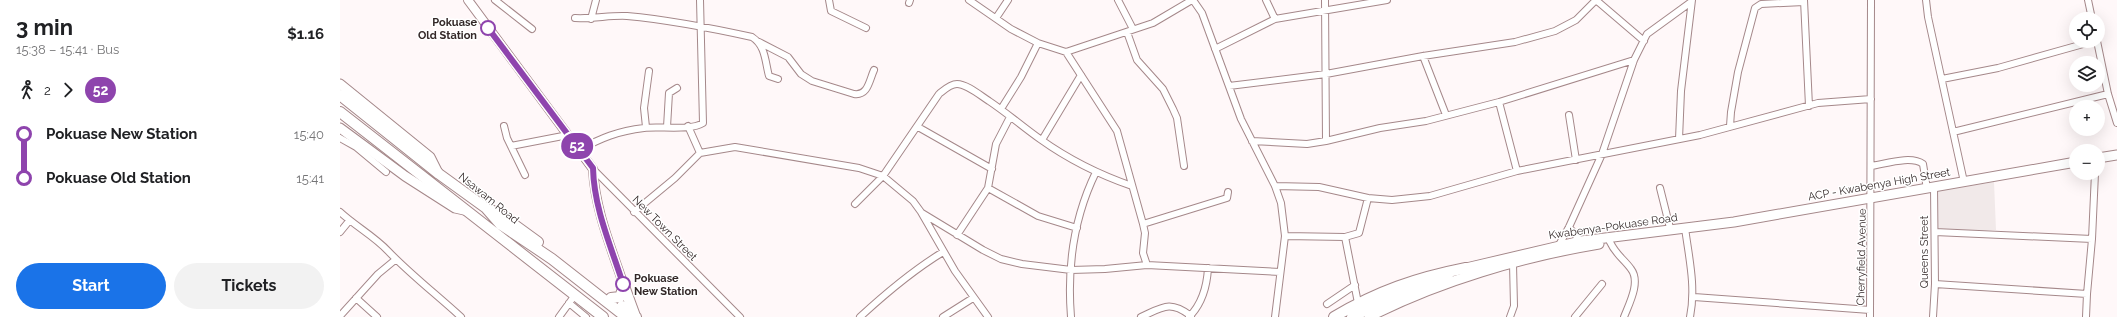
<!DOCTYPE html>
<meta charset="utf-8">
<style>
:root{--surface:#fff;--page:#f2f2f2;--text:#202124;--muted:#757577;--accent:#1a73e8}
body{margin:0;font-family:Raleway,sans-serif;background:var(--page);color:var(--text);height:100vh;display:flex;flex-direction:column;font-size:15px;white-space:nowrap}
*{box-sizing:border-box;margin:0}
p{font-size:13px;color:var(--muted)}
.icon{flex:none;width:22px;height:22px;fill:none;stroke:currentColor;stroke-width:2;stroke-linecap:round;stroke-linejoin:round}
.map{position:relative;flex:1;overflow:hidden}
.details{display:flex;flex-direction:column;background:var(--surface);width:340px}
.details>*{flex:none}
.badge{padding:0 8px;border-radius:13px;font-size:14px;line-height:26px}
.buttons{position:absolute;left:1729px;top:12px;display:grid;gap:8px}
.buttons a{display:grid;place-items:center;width:36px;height:36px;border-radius:50%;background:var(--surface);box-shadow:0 4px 16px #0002;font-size:20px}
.map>.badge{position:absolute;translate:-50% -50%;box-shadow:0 0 0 2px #fff}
.legs{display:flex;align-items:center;gap:6px;height:44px;padding:0 16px;font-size:13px}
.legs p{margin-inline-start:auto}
.overview{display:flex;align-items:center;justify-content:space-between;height:68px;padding:0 16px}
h1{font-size:22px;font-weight:700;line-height:30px}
.cta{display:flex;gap:8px;margin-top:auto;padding:8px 16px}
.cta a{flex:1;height:46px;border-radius:24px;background:var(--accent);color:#fff;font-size:16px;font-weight:700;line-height:46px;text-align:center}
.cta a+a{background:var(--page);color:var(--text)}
ul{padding:0 16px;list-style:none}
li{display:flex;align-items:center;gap:14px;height:44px;font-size:15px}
li i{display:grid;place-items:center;width:6px;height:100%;margin:0 5px;background:currentColor}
li i::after{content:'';width:10px;height:10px;margin:-5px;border:3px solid;border-radius:50%;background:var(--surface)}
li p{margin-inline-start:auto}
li:first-child i{background:linear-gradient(#0000 50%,currentColor 0)}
li:last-child i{background:linear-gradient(currentColor 50%,#0000 0)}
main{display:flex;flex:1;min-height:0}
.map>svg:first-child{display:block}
</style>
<main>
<section class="details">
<div class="overview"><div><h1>3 min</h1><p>15:38 – 15:41 · Bus</p></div><b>$1.16</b></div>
<div class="legs"><svg class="icon" aria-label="walk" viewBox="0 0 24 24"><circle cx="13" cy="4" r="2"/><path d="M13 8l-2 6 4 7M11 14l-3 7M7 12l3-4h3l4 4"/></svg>2<svg class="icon" aria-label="forward" viewBox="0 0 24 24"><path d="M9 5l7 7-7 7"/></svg><b class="badge" style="background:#8e44ad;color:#fff">52</b></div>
<ul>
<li><i style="color:#8e44ad"></i><b>Pokuase New Station</b><p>15:40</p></li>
<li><i style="color:#8e44ad"></i><b>Pokuase Old Station</b><p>15:41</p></li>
</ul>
<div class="cta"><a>Start</a><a>Tickets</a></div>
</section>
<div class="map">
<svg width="1777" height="317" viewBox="0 0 1777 317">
<rect width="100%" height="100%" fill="#fff8f9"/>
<path fill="#f1e9e9" d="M1654 182 1656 230 1597 231 1598 191Z"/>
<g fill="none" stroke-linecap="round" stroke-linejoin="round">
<g stroke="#a5888a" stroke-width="8">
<path id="minor" d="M155 0 192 29
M489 0 491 11 526 28
M629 0 671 29 698 43 726 52 813 23 852 0
M778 0 793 29
M853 0 862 13 901 119 935 186 941 203 945 236 935 317
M926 0 935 19
M985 0 986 141
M1256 0 1304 41
M1464 0 1469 106
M1586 0 1588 17 1624 182
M1748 0 1752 19
M569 3 570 0
M235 18C253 19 271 15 287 16 330 20 371 28 412 37 426 46 425 62 429 76L438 79
M656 18 668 0
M251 19 256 0
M787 32 797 60 823 89 833 109 837 118 844 166
M1757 41 1768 94 1777 123
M419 42 448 57 461 74 472 81 514 94C528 96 529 81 534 70
M875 49 935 19 1047 0
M726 52 777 131 803 224 805 233 803 253 807 265
M1083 56 1106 115
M1602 79 1658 68 1754 41
M889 86 986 74 1083 56 1175 42 1215 31 1236 20 1256 0
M1159 102 1177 171
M661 109 681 77 698 43
M1229 115 1236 160
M164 126 167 138 185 175
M348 126 360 153
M1390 126 1391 112 1398 72 1415 8 1421 4 1464 2
M306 127 304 108 309 71
M327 127 329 93 337 88
M578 127 652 169
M1613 132 1768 94
M0 138 16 147 46 172
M1339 139 1341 91 1352 0
M702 140 741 75
M912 141 967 144 986 141 1040 128 1086 121 1159 102 1294 60
M171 146 228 135
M239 150C261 138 278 131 304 128 319 126 351 131 363 123L360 0
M1531 166C1545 164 1571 155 1583 164L1587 189
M253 169 400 317
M935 186 979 187 1028 198 1052 200 1090 196 1177 171 1360 135 1478 103 1531 99
M648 188 698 216 737 228
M1320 188 1330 228
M515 204 543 176 599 94C604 90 610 84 617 84 627 84 641 96 649 101 667 113 683 127 700 139 728 159 760 175 792 186
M0 212C15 226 34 236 48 251 70 274 97 295 121 317
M294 212 335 178 360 153 395 147 519 168 543 176 573 201 581 212 615 271 648 317
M582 213 643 250 661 259 682 264 731 270 765 269 807 265 940 272
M803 224 887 198 888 192
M1229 227 1242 243
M1345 228C1349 258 1356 287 1350 317
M0 232 9 221
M617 235 648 188 656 144 670 117
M945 236 1005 237 1018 303
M1005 237 1019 233 1028 198
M1752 239 1755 173
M1270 242C1276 255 1284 259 1291 269 1301 282 1289 304 1284 317
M1219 245 1229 227 1262 154 1294 60 1307 34 1351 2
M1595 284 1747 294 1752 239 1595 232
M1354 297 1530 310
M16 298 37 317
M229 303 246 317
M987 304 1015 285
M0 316 38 274 55 260
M219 317 235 295
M520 317C546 293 572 271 603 252
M603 317 633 298
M731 317C727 267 734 217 756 172
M801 317C823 307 830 300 851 316
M849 317C862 304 867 286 868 268
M1170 317 1174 306 1173 264
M1235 317 1262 284
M1530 317 1531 0
M1593 317 1595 284 1594 187
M1746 317 1747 294"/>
</g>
<g stroke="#a5888a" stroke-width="10">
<path id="tertiary" d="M128 0 253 169C255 210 271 247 284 286"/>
</g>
<g stroke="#a5888a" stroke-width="11">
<path id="secondary" d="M0 84 90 157 98 173
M0 128 65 176 115 208 124 210
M1758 158 1777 155
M1126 268 1241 241 1394 222 1736 162
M1029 317C1099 281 1182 257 1259 244"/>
</g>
<g stroke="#a5888a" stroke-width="12">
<path id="primary" d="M1012 317 1057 295 1108 275"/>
</g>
<g stroke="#a5888a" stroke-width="12">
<path id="trunk" d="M0 95 99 174 146 208 160 224 212 259 286 317
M0 112 263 317
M151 210 165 218 198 242
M284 286 295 316
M271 298 280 297 284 286
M282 306 296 317
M994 317C1038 291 1076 278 1126 268"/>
</g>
<use href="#minor" stroke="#fff" stroke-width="6"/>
<use href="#tertiary" stroke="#fff" stroke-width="8"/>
<use href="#secondary" stroke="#fff" stroke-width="9"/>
<use href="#primary" stroke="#fff" stroke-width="10"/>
<use href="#trunk" stroke="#fff" stroke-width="10"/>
</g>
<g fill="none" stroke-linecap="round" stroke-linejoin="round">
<g stroke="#fff" stroke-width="9">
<path id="line-1" d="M148 28 253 168C254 209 271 246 283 284"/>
</g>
<use href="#line-1" stroke="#8e44ad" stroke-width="6"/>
</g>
<g fill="#fff" stroke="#8e44ad" stroke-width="2">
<circle cx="148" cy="28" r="7"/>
<circle cx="283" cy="284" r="7"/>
</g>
<g text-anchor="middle" stroke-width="3" stroke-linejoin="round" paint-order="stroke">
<g font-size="11" font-weight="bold" fill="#332828" stroke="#fff" text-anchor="end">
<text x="137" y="26">Pokuase<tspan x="137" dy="13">Old Station</tspan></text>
<text x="294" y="282" text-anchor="start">Pokuase<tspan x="294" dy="13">New Station</tspan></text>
</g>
<g font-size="11" fill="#332828" stroke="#fff">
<text transform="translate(1539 184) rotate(-10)" y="4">ACP - Kwabenya High Street</text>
<text transform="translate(149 198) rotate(39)" y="4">Nsawam Road</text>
<text transform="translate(1273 226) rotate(-8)" y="4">Kwabenya-Pokuase Road</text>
<text transform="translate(325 228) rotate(45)" y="4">New Town Street</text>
<text transform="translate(1584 252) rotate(-90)" y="4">Queens Street</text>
<text transform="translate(1521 257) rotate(-89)" y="4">Cherryfield Avenue</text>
</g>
</g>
</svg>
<div class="buttons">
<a><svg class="icon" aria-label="locate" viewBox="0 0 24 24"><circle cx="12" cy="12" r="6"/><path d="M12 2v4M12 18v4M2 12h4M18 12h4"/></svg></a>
<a><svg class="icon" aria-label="layers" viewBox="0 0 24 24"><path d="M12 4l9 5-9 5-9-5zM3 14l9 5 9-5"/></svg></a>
<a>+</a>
<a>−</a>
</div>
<b class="badge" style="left:237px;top:146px;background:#8e44ad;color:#fff">52</b>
</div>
</main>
